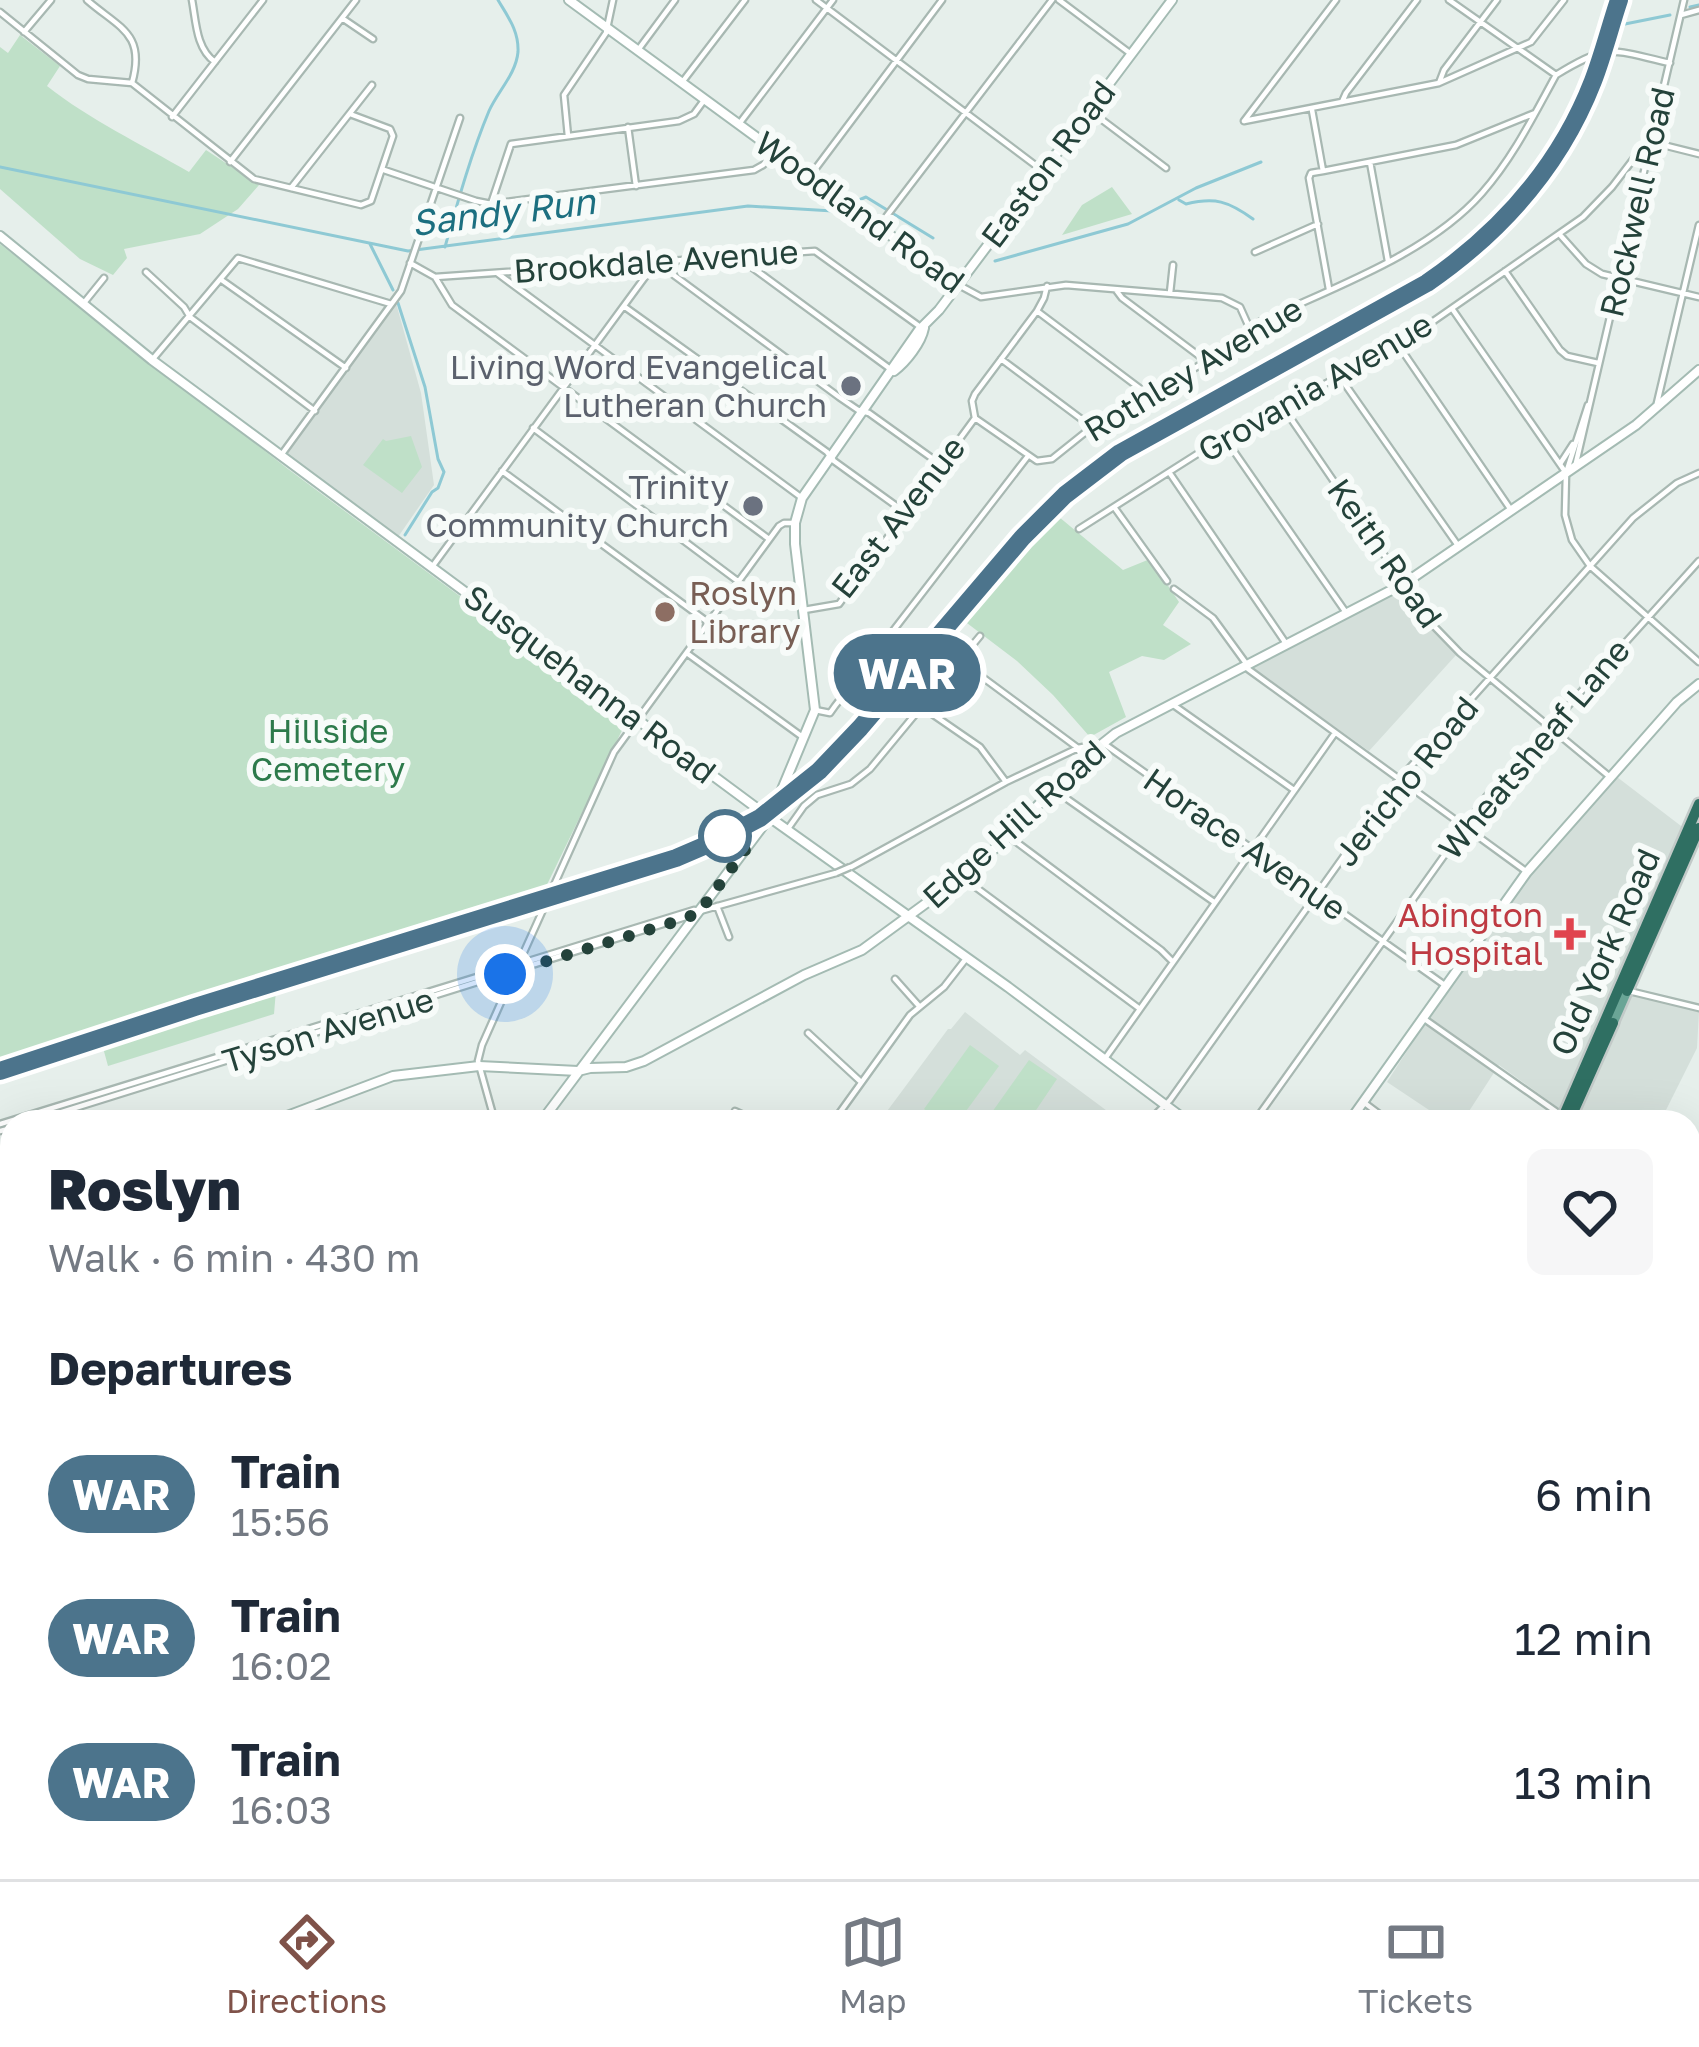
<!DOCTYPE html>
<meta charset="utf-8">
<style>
:root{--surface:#fff;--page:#f6f6f7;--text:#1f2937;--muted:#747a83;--line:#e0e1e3;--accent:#7f5249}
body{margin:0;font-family:"Golos Text",sans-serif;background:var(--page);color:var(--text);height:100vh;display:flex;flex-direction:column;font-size:45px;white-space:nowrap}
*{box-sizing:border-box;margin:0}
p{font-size:39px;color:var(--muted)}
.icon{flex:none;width:66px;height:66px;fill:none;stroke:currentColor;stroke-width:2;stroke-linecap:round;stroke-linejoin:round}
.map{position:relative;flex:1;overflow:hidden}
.sheet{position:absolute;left:0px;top:1110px;width:1701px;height:771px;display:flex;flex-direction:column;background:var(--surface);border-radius:36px 36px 0 0;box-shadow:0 12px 48px #0002}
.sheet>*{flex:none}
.badge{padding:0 24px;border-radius:39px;font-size:42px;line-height:78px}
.you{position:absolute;width:60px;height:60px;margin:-30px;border:9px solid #fff;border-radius:50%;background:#1a73e8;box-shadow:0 0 0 18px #1a73e833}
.map>.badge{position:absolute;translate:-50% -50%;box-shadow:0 0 0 6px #fff}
h2{padding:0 48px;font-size:45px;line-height:108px}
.round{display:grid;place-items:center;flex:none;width:126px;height:126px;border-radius:18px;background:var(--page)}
.overview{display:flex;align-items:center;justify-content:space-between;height:204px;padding:0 48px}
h1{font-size:57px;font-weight:800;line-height:90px}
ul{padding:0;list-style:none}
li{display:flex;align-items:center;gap:36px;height:144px;padding:0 48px}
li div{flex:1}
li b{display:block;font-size:45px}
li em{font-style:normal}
li .badge{min-width:132px;font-weight:700;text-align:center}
.menu{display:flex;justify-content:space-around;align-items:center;height:168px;border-top:3px solid var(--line);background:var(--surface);font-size:33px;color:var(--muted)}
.menu a{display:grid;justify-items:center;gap:6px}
.menu .on{color:var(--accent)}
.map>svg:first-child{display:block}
</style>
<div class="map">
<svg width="1699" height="1879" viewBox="0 0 1699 1879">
<rect width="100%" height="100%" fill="#e6efeb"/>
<path fill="#d4dfda" d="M396 303 421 393 434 485 398 537 285 454Z
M1404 588 1428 623 1457 654 1369 751 1253 669 1258 663Z
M1617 777 1685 829 1632 995 1699 1012 1697 1048 1660 1122H1578L1499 1065 1462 1122H1447L1387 1082 1429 1017 1532 872Z
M965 1012 1020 1055 1025 1050 1122 1122H879L948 1029H951Z"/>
<path fill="#bfe0c8" d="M20 35 60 66 47 86C90 120 141 144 189 172L206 150 259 185 238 209 200 234 124 249 127 258 113 275 80 259 0 189V47L8 53Z
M1112 187 1132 214 1062 235 1082 205Z
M0 244 288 469 627 720 541 897 0 1062Z
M411 436 422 467 402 493 363 465 383 439 386 441Z
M1053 512 1123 570 1150 559 1179 602 1163 625 1191 644 1164 660 1142 656 1109 672 1126 717 1090 737 1053 695 1017 661 959 617Z
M276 990 274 1014 108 1066 102 1044Z
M970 1045 999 1066 958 1122H942L924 1109Z
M1029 1060 1057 1079 1028 1122H985Z
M692 1869H971L961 1879H705Z"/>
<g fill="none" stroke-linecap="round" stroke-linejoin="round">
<path stroke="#8ec9d4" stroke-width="3" d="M1690 7 1699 5
M1620 25 1670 15
M0 167 408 251 748 206 833 211 866 197 933 238
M1179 200 1186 204C1215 197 1228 201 1253 219
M370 244 393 290
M445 247C458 201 471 154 489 111 498 91 516 74 518 52 519 31 508 17 498 0
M995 261 1128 224 1196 188 1261 162
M398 303 425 387 438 459 444 472 438 488 432 492 405 535
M1689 1593 1699 1589
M902 1869 905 1879
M797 1878V1879"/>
<g stroke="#a8b8b2" stroke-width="9">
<path id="street" d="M87 0C119 28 146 33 132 83
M192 0C196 21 196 49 215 62
M816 0 1043 171
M1059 0 1131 54
M1449 0 1556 75C1610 42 1611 50 1670 63
M0 12 78 75 88 79 132 83
M1681 15 1699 10
M342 18 373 39
M24 32 51 0
M638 50 675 0
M683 81 745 0
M132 83 254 179 361 205 371 201 393 136 390 129 350 114
M1439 83 1444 70 1497 0
M1342 102 1346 93 1417 0
M1089 110 1166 168
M1312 110 1323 171 1311 173 1309 178 1329 289
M172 117 263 0
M1244 121 1439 83 1531 42 1564 0
M1244 121 1336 0
M739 124 833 0
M628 127 636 186
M568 136 564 95 606 33 613 0
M230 162 356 0
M1370 162 1388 261
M384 170 476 201 491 204 754 170 763 165 775 151
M1323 171 1456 145 1535 113
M810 176 942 0
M291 188 372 85
M492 201 511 144 679 121 694 114 705 99
M879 226 1052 0
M1561 236 1586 264 1602 274 1699 297
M1255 252 1318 224
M738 257 893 371
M410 263 435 277 452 305 769 539
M1505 271 1560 350 1567 356 1598 363
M146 272 184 307 190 317 315 411
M497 273 802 498
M435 277 815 251 919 326
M223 281 346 368
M957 284 981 297 1066 285 1222 298 1240 307 1249 327
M1116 290 1122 298 1206 361
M1170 293 1173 265
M83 304 104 278
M625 307 827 452 834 461 906 513
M1453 310 1566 473
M1037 311 1146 393
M1399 346 1511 510
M1001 359 1092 427
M152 360 238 258 391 304
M1340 377 1459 547
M1657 403 1699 225
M1588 405 1566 473 1565 515 1572 540 1590 566 1699 662
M1283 407 1430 622 1460 653 1610 777
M975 418 1037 461 1052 459 1092 427 1240 342 1249 327C1325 290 1426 257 1482 193 1513 158 1534 115 1556 75
M533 428 739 582
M1224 437 1347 614
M282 454 401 291 460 118
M1560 464 1573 444
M1575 467 1684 0
M502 471 709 623
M1169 472 1287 645
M1114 507 1167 581
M1079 529 1224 437 1399 345 1583 217 1612 187 1638 153 1651 142 1699 154
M432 567 656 262 839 397 858 410 869 413 940 464
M1174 589 1213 618 1248 666V669L1527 872
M804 610 839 604 975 418 972 401 975 394 1037 311 1044 298 1047 286
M688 654 804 738
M962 662 1078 748 1082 759
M1172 704 1294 790
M922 707 980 747 1006 782
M815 710 830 713 835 706 1028 456
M1053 789 1214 902
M787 830 804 806 817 795 851 784 870 769 980 636
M1011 838 1161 950 1173 962
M851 867 1006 782 1078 748 1103 743 1446 986
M962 877 1140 1009
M717 906 729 937
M519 963 614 752 779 526 784 523H795
M895 979 919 1006
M1629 991 1699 1008
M1423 1018 1571 1122
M808 1033 861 1082
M1104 1060 1335 733
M1366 1104 1390 1122
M735 1111 759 1122
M30 1122 695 914
M463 1122 491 1113
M495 1122 478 1061 482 1045 514 973
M833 1122 910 1015 944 987 965 960
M1148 1122 1170 1100 1396 783 1633 518 1677 483 1699 473
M1254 1122 1486 797 1699 561
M0 1124 694 910 700 911 836 873
M0 1131 12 1128
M1689 1158 1699 1141
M1689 1213 1699 1221
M0 1299 12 1295
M1689 1300 1699 1307
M1689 1371 1699 1358
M0 1465 12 1474
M0 1508 12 1492
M0 1564 12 1549
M1689 1643H1699
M0 1710 12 1701
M1689 1742 1699 1750
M0 1778 12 1787
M393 1869 401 1879
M640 1869 658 1879
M1020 1869 1033 1879
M1137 1869 1150 1879
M1259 1869 1272 1879
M265 1879 275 1869
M365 1879 376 1869
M478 1879 489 1869
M577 1879 588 1869
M993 1879 1001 1869
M1086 1879 1094 1869"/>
</g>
<g stroke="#a4bbb3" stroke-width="12">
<path id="secondary" d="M569 0 957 284
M0 236 152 360 758 809 1008 987 1188 1122
M894 371C906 362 921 343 924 328
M271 1122 393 1076 479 1066 578 1071 590 1068 626 1067 644 1061 804 975 862 950 962 877 1009 836 1077 764 1116 733 1405 583 1636 425 1699 370
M541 1122 762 827 778 799 815 710 795 544V523L802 498 919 330 939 310 1172 0
M1349 1122 1527 872 1677 702 1699 684
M0 1222 12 1217
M1689 1517 1699 1521
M0 1659 12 1675
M0 1836 12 1820
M137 1869 143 1879
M786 1879 793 1869"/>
</g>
<g stroke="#c2cac8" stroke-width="14">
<path id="primary" d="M1613 1023 1627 991"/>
</g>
<g stroke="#c2cac8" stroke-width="15">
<path id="highway" d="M1627 991 1699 828
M1575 1108 1613 1023
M1561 1122 1699 804
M1369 1879 1373 1869
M1379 1879 1383 1869"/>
</g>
<use href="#street" stroke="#fff" stroke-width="4.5"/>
<use href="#secondary" stroke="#fff" stroke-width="8"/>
<use href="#primary" stroke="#6aa596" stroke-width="9"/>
<use href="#highway" stroke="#2f6f62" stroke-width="10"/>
<g stroke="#5f7d75" stroke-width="8">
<path id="rail" d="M0 1067 676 858C739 834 790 799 838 753L1022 538 1065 495 1119 453 1182 416 1427 283C1501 231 1560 166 1593 81 1603 55 1610 27 1619 0"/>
</g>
<use href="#rail" stroke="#f7fbf9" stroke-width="3" stroke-dasharray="9" stroke-linecap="butt"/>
<g stroke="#a8b8b2" stroke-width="9" stroke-linecap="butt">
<path id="street-bridge" d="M836 873 850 867"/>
</g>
<use href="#street-bridge" stroke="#fff" stroke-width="4.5"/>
</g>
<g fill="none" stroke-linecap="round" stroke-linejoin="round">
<g stroke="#fff" stroke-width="27">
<path id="line" d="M0 1071 195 1007 676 858 718 840 760 818 819 771 860 728 1022 538 1065 495 1120 453 1427 283C1501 232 1560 166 1593 81 1603 55 1610 27 1619 0"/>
</g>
<use href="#line" stroke="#4c748c" stroke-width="18"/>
<path stroke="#24423a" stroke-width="12" stroke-dasharray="0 21.6" d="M505 974 687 918 700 911 745 850 725 836"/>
</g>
<g fill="#6b7280" stroke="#f7fbf9" stroke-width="4.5">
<circle cx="851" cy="386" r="12"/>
<circle cx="753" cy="506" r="12"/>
</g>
<circle fill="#8d6e63" stroke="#f7fbf9" stroke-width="4.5" cx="665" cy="612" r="12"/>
<circle fill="#fff" stroke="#4c748c" stroke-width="6" cx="725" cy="836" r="24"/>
<path fill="#e0444e" stroke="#f7fbf9" stroke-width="4.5" d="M1564 916h12v12h12v12h-12v12h-12v-12h-12v-12h12z"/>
<g text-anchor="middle" stroke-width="12" stroke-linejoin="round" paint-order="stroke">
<g font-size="33" fill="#24423a" stroke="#f7fbf9">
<text transform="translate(1048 164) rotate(-53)" y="12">Easton Road</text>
<text transform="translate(1637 202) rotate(-77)" y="12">Rockwell Road</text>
<text transform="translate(860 212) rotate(36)" y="12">Woodland Road</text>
<text transform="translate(656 261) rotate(-4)" y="12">Brookdale Avenue</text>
<text transform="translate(1193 369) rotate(-31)" y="12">Rothley Avenue</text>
<text transform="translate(1315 387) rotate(-30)" y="12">Grovania Avenue</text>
<text transform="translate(898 517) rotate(-52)" y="12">East Avenue</text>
<text transform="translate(1385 553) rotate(55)" y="12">Keith Road</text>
<text transform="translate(590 684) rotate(37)" y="12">Susquehanna Road</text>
<text transform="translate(1534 749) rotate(-50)" y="12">Wheatsheaf Lane</text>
<text transform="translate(1406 781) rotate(-51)" y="12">Jericho Road</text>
<text transform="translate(1014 824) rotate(-42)" y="12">Edge Hill Road</text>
<text transform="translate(1245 844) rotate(35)" y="12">Horace Avenue</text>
<text transform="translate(1605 952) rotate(-66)" y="12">Old York Road</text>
<text transform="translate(328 1030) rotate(-17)" y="12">Tyson Avenue</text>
</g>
<g font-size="33" fill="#5b616d" stroke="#f7fbf9" text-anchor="end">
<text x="827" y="379">Living Word Evangelical<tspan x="827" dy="38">Lutheran Church</tspan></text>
<text x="729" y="499">Trinity<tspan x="729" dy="38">Community Church</tspan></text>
</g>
<g font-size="33" fill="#785e54" stroke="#f7fbf9" text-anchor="start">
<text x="689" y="605">Roslyn<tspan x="689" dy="38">Library</tspan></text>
</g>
<g font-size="33" fill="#2d7a4b" stroke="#f7fbf9">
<text x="328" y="743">Hillside<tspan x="328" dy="38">Cemetery</tspan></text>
</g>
<g font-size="33" fill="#be3a42" stroke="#f7fbf9" text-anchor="end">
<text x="1543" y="927">Abington<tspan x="1543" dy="38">Hospital</tspan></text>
</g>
<g font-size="36" font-style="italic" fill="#1c6f80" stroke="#f7fbf9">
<text transform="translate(503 212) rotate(-7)" y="13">Sandy Run</text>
</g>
</g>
</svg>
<div class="you" style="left:505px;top:974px"></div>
<b class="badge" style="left:907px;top:673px;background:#4c748c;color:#fff">WAR</b>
<section class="sheet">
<div class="overview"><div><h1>Roslyn</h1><p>Walk · 6 min · 430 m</p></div><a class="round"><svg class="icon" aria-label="heart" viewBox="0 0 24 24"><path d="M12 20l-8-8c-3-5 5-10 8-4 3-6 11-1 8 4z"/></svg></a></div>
<h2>Departures</h2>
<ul>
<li><span class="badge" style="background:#4c748c;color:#fff">WAR</span><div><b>Train</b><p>15:56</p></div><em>6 min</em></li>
<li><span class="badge" style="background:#4c748c;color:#fff">WAR</span><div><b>Train</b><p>16:02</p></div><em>12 min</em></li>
<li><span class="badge" style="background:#4c748c;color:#fff">WAR</span><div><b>Train</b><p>16:03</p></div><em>13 min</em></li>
</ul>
</section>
</div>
<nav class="menu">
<a class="on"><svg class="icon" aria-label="directions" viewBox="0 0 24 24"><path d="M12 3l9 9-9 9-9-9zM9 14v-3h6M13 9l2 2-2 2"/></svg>Directions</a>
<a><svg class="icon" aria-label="map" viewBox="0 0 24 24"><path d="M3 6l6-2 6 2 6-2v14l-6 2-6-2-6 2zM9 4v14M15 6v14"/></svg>Map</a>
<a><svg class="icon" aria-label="tickets" viewBox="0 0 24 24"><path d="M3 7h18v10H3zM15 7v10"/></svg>Tickets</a>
</nav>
